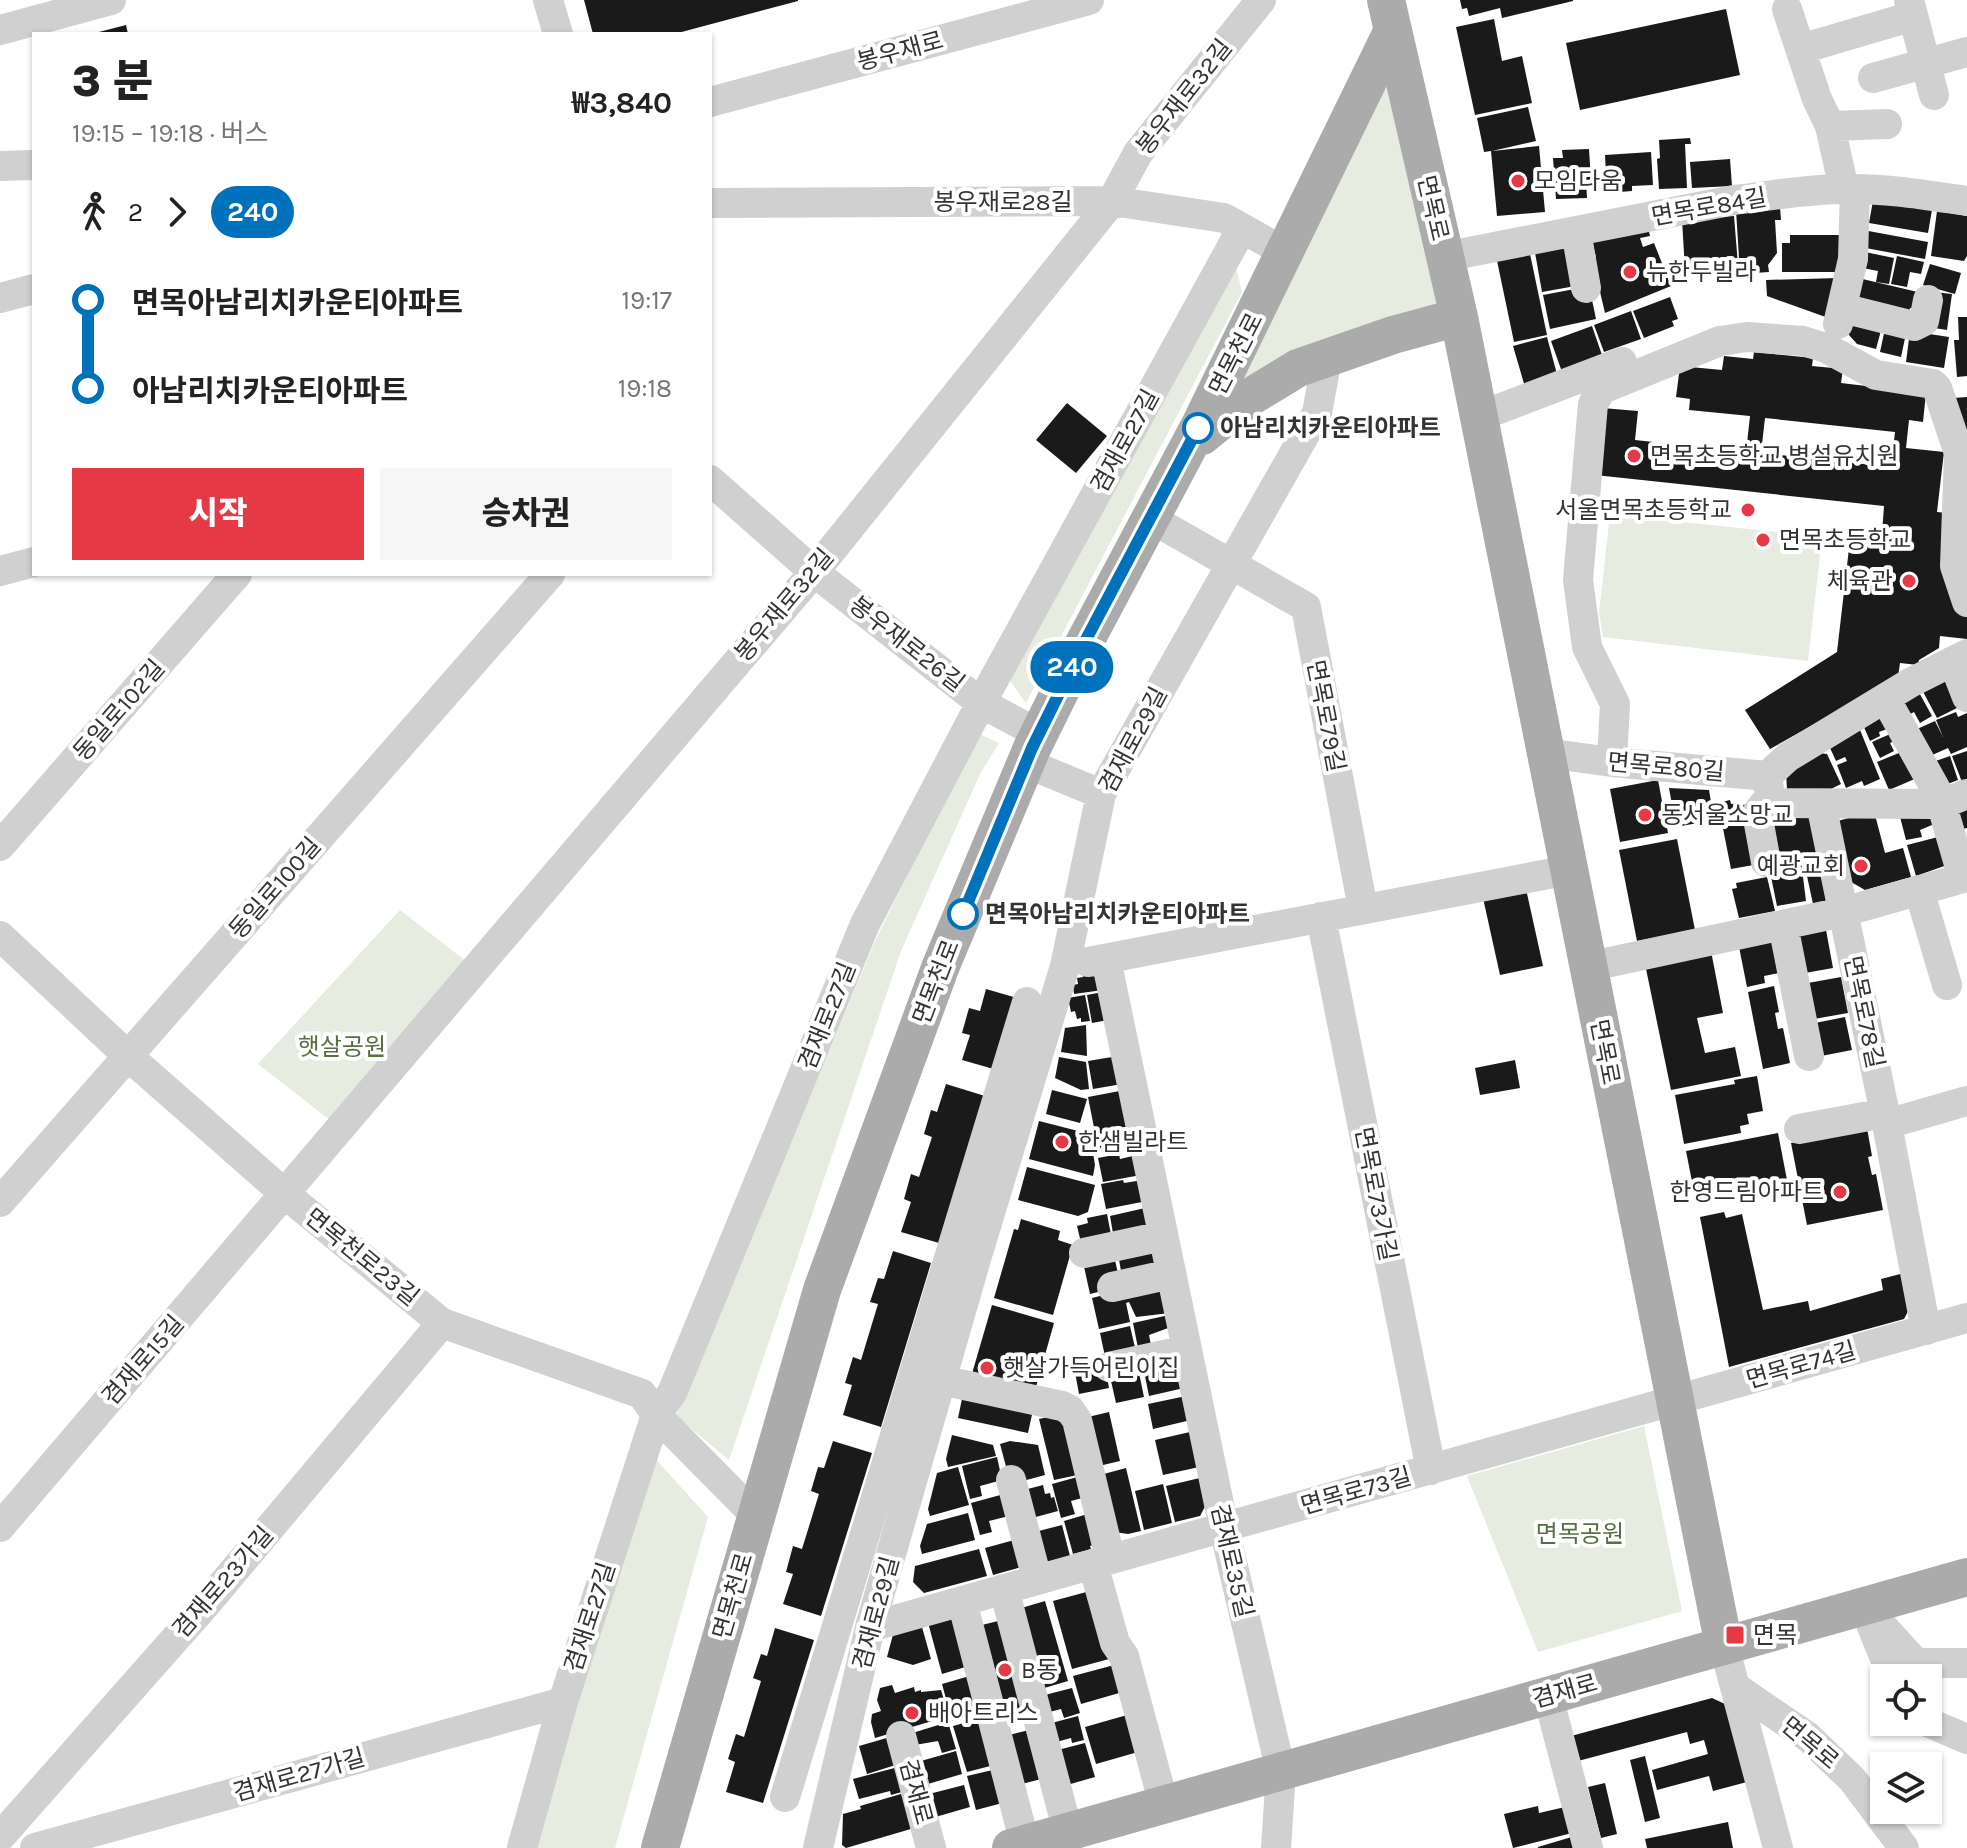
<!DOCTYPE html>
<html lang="ko">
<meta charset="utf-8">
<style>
:root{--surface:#fff;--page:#f6f6f6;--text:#222;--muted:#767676;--accent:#e63946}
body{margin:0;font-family:Karla,"Noto Sans KR",sans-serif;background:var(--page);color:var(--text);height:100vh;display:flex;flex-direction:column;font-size:30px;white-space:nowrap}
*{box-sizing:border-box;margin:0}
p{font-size:26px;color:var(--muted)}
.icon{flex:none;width:44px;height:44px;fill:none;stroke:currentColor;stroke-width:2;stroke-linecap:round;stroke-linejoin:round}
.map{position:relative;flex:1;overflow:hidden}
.panel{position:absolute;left:32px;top:32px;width:680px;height:544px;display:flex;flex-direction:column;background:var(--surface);border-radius:0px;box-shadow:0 2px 6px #0004}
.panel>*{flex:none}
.badge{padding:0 16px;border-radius:26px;font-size:28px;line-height:52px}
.buttons{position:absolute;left:1870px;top:1664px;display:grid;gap:16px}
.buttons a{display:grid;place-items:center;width:72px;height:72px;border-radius:0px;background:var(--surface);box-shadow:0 2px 6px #0004;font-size:40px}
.map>.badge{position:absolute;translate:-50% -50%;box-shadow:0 0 0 4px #fff}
.legs{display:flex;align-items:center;gap:12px;height:88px;padding:0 40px;font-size:26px}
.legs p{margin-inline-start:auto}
.head{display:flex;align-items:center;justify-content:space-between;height:136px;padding:0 40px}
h1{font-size:44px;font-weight:800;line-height:60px}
.button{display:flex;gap:16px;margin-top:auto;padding:16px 40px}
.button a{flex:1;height:92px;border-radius:0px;background:var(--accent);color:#fff;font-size:32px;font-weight:800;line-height:92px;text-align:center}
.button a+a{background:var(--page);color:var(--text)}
ul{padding:0 40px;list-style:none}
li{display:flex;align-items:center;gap:28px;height:88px;font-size:30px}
li i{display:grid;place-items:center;width:12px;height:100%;margin:0 10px;background:currentColor}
li i::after{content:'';width:20px;height:20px;margin:-10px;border:6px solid;border-radius:50%;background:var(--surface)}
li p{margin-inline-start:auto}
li:first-child i{background:linear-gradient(#0000 50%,currentColor 0)}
li:last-child i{background:linear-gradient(currentColor 50%,#0000 0)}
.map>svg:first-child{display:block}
</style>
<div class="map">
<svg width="1967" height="1848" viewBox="0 0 1967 1848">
<rect width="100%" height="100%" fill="#fff"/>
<path fill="#e6ecdf" d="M1392 32 1459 317 1327 358 1188 448Z
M1236 267 1242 292 1026 703 1005 674Z
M1610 514 1822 537 1808 661 1603 637 1599 613Z
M978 733 999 743 980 774 901 951 729 1460 676 1416 876 939Z
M400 910 475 968 340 1128 258 1064Z
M1644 1426 1682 1611 1538 1652 1467 1476Z
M652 1455 708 1517 615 1848H537L571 1714Z"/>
<path fill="#1a1a1a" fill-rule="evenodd" d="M584 0H798V1L674 34H593Z
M1460 0H1573V1L1502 18 1500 8 1469 16 1467 8 1462 9Z
M1726 9 1740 75 1580 110 1566 43Z
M1494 19 1502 61 1522 56 1532 103 1475 115 1456 27Z
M126 25 128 34H95V33Z
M1528 107 1536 141 1492 151 1539 146 1545 212 1497 216 1491 151 1484 152 1477 118Z
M1690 138 1691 144H1685L1687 188 1659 189 1657 159 1660 158 1659 140Z
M1589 149 1591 180H1586L1587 198 1556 199 1553 158H1563L1562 150Z
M1651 152 1653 185 1632 186V191L1607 193 1605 155Z
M1730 159 1732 186 1692 188 1690 162Z
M1874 195 1933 204 1928 233 1869 223Z
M1780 207 1781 220H1775L1777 253 1768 265 1769 272 1740 274 1736 210Z
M1937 211 1967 216V256L1964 261 1931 256Z
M1734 216 1738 265 1725 266V269L1685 270 1682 220Z
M1647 223 1650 236 1640 238 1643 247 1654 243 1671 286 1605 313 1592 258 1596 257 1590 235Z
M1863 230 1928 242 1925 259 1860 247Z
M1790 235H1847L1848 272H1782V243H1790Z
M1572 240 1581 285 1542 292 1534 247Z
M1529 249 1547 335 1514 342 1496 256Z
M1860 251 1894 258 1889 284 1876 282 1878 271 1857 267Z
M1897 256 1924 262 1921 274 1910 272 1907 287 1891 284Z
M1930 264 1961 273 1955 294 1923 285Z
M1854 277 1922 293 1918 310 1910 308 1907 321 1847 306Z
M1838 278 1834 320 1767 296 1766 280Z
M1580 288 1591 295 1596 319 1550 329 1543 295Z
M1933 292 1952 294 1947 330 1928 327Z
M1670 297 1678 319 1672 321 1674 326 1644 338 1633 311Z
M1631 311 1641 339 1604 352 1594 325Z
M1958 317H1967V376L1957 377 1954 340H1959Z
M1883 323 1876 349 1857 344 1841 326Z
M1886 324 1907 329 1901 357 1880 352Z
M1592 326 1603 358 1562 372 1551 341Z
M1910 331 1949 337 1944 368 1906 362Z
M1547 337 1558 378 1525 387 1513 346Z
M1754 352 1813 358 1812 366 1843 369 1841 383 1926 393 1923 422 1909 420 1906 448 1944 452 1937 512 1967 515V639L1940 636 1939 648 1919 660 1918 665 1900 663 1898 677 1770 749 1745 710 1837 652 1851 531 1882 534 1884 506 1595 475 1602 408 1638 411 1635 440 1746 452 1750 416 1689 410 1690 399 1676 397 1680 366 1722 370 1724 356 1753 359ZM1765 418 1895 432 1891 467 1761 453Z
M1967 397V432L1953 398Z
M1067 403 1107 436 1076 473 1036 440Z
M1949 672 1965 704 1937 718 1920 686Z
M1916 687 1932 716 1920 723 1914 712 1901 719 1891 700Z
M1887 707 1895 726 1879 732 1880 736 1870 741 1860 718Z
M1956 712 1958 717 1967 713V747L1951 754 1948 748 1930 756 1917 729 1935 721 1943 737 1936 720Z
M1858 725 1880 779 1864 786 1862 781 1846 788 1837 765 1847 761 1845 757 1836 761 1826 739Z
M1897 731 1900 738 1890 743 1894 751 1880 758 1872 742Z
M1906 750 1917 778 1889 790 1877 762Z
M1967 751V781L1962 782 1952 756Z
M1819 753 1827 754 1841 784 1829 790H1787L1786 772Z
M1950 756 1958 780 1940 787 1927 764Z
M1658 780 1668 833 1620 842 1610 789Z
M1669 788 1709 790 1714 820 1676 827Z
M1730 800 1731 804 1738 803V806L1748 804 1759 864 1731 869 1718 803Z
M1967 803V828L1956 831 1949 807Z
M1812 809 1820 852 1771 862 1763 819 1784 815 1785 820 1794 818 1793 813Z
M1874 811 1885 853 1903 848 1911 877 1865 890 1851 882 1834 822Z
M1925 811 1939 822 1920 830 1922 837 1906 840 1899 813Z
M1942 836 1950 864 1916 876 1907 845Z
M1677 839 1695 930 1637 941 1619 850Z
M1823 857 1831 894 1825 901 1813 904 1804 862Z
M1801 861 1806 901 1777 906 1769 867Z
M1767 877 1775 911 1739 918 1732 889 1737 888 1736 883Z
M1526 889 1543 966 1500 975 1483 898Z
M1826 930 1833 968 1805 973 1798 936Z
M1781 933 1788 971 1764 976 1765 983 1747 987 1738 942Z
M1711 951 1723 1013 1697 1018 1705 1053 1735 1047 1741 1076 1671 1090 1645 964Z
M1100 968 1103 990 1074 994 1073 985 1078 984 1077 978 1083 977 1082 971Z
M1841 977 1848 1013 1814 1019 1808 983Z
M1774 986 1779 1012 1775 1013 1778 1029 1783 1028 1790 1063 1763 1069 1748 992Z
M986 989 1017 998 997 1070 962 1060 970 1035 962 1033 969 1008 980 1011Z
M1108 991V1020L1092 1023 1087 995Z
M1085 995 1090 1021 1081 1022V1018L1077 1019 1075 1011 1071 1012 1068 998Z
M1845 1017 1852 1050 1816 1057 1810 1024Z
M1086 1025 1087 1056 1061 1052 1065 1028Z
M1118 1056 1122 1084 1093 1089 1088 1061Z
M1059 1057 1086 1062 1089 1089 1081 1090 1055 1078Z
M1515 1060 1520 1088 1480 1095 1475 1068Z
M1757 1076 1763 1111 1747 1114 1749 1124 1740 1126 1741 1133 1684 1144 1675 1095 1735 1084 1734 1080Z
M946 1084 985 1096 939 1243 901 1232 911 1202 904 1199 911 1174 919 1177 932 1137 924 1134 931 1110 937 1112Z
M1052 1090 1087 1099 1080 1123 1046 1114Z
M1125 1090 1136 1146 1099 1153 1088 1097Z
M1039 1121 1090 1134 1095 1165 1093 1176 1029 1159Z
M1867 1128 1872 1156 1868 1157 1872 1175 1876 1174 1883 1210 1807 1225 1791 1143Z
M1778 1133 1787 1180 1695 1197 1686 1151Z
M1119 1154 1120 1159 1137 1155 1141 1175 1103 1182 1098 1158Z
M1027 1167 1095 1185 1088 1212 1078 1216 1018 1200Z
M1123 1180 1124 1183 1143 1180 1147 1201 1106 1209 1101 1184Z
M1145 1208 1150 1231 1114 1239 1110 1216Z
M1724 1212 1726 1218 1742 1214 1763 1310 1808 1301 1810 1311 1883 1290 1881 1279 1908 1272 1913 1302 1904 1319 1729 1367 1700 1217Z
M1107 1214 1113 1245 1083 1251 1077 1226 1088 1223 1087 1218Z
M1021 1219 1060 1231 1058 1240 1073 1245 1053 1315 994 1298 1014 1229 1018 1230Z
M1154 1247 1159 1274 1123 1282 1118 1254Z
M893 1251 931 1263 881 1427 843 1415 852 1385 845 1383 853 1357 861 1360 878 1304 870 1302 878 1278 884 1279Z
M1114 1256 1120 1282 1110 1289 1090 1294 1083 1262Z
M1163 1280 1170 1313 1136 1317 1129 1302 1126 1303 1130 1322 1099 1329 1092 1298Z
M992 1305 1054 1323 1034 1394 971 1377Z
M1169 1315 1171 1327 1149 1335 1152 1350 1139 1353 1133 1323Z
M1130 1326 1136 1352 1107 1366 1100 1333Z
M1177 1359 1184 1388 1149 1396 1143 1366Z
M1104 1361 1109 1388 1079 1394 1074 1367Z
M1109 1372 1139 1373 1144 1397 1116 1403Z
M963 1394 1033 1410 1028 1433 958 1418Z
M1186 1396 1191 1420 1153 1429 1148 1404Z
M1068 1412 1082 1474 1054 1480 1039 1419Z
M1109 1412 1120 1461 1099 1466 1088 1417Z
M1190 1432 1199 1467 1163 1475 1155 1440Z
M952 1435 993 1445 996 1456 948 1467 946 1459Z
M833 1441 872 1453 821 1616 783 1604 793 1574 786 1572 793 1546 802 1549 819 1494 811 1491 818 1467 824 1468Z
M1010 1441 1038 1445 1045 1475 1019 1482 1008 1474 1000 1444Z
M997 1457 1002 1480 980 1486 982 1496 970 1499 962 1466Z
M958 1467 969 1505 930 1516 928 1509 937 1473Z
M1126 1468 1141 1531 1128 1534 1114 1532 1100 1475Z
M1081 1476 1086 1497 1071 1501 1075 1514 1061 1518 1052 1484Z
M1204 1477 1209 1499 1200 1516 1175 1522 1166 1486Z
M1163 1484 1172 1523 1144 1530 1135 1491Z
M1043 1485 1045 1494 1050 1493 1051 1498 1054 1497 1058 1511 1032 1518 1024 1490Z
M1004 1494 1009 1516 989 1521 992 1532 980 1535 971 1503Z
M968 1513 975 1540 922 1554 920 1546 927 1524Z
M1091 1513 1100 1543 1090 1546 1091 1549 1073 1554 1064 1521Z
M1062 1525 1070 1556 1039 1564 1031 1533Z
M1022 1538 1029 1565 993 1575 985 1548Z
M979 1549 987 1576 924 1593 913 1582 915 1566Z
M1090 1591 1109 1659 1072 1669 1053 1601Z
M1045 1601 1068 1681 1041 1689 1018 1609Z
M957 1611 972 1665 942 1674 927 1619Z
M1006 1619 1032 1713 1005 1721 978 1626Z
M920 1620 931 1659 913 1665 887 1657 895 1627Z
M775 1628 814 1640 763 1803 726 1792 735 1762 728 1759 736 1734 744 1737 761 1681 753 1678 761 1654 767 1656Z
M1118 1664 1126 1691 1081 1704 1073 1676Z
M973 1675 983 1712 952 1721 942 1684Z
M892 1685 895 1693 914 1687 915 1692 921 1690V1692L941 1690 949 1716 875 1738 871 1722 872 1714 881 1711 877 1700 880 1688Z
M1072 1688 1080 1713 1064 1718 1061 1709 1042 1714 1037 1697Z
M1712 1698 1725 1704 1747 1782 1713 1791 1709 1776 1657 1790 1652 1770 1708 1754 1704 1740 1690 1744 1687 1732 1578 1761 1571 1736Z
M1134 1713 1145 1750 1096 1764 1085 1727Z
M1078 1716 1084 1740 1072 1743 1071 1738 1049 1744 1044 1725Z
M986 1717 994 1765 967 1772 953 1726Z
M948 1722 956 1749 942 1753 938 1741 909 1746 906 1735Z
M1037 1728 1049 1777 1018 1785 1005 1736Z
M897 1735 905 1762 867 1774 859 1746Z
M1085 1743 1095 1777 1060 1787 1050 1752Z
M956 1751 962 1774 921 1786 914 1763Z
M1645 1756 1660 1818 1645 1822 1630 1760Z
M902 1766 909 1790 891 1795 890 1791 859 1799 853 1779Z
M1001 1768 1010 1801 976 1810 967 1776Z
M1605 1783 1617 1834 1601 1838 1588 1787Z
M964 1785 970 1807 932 1818 925 1795Z
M911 1791 921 1826 846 1848 842 1845 843 1814 861 1809 860 1806Z
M1538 1806 1539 1813 1565 1807 1572 1833 1513 1848 1504 1814Z
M1728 1822 1733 1848H1647L1645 1839Z
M1575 1836 1578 1848H1538V1847Z"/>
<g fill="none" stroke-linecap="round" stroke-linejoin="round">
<path stroke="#d0d0d0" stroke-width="30" d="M548 0 558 34
M1909 0 1934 95
M1787 9 1817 99 1830 126
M0 30 111 0
M1801 49 1913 16
M1873 78 1967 52
M710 102 1089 0
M0 166 34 165
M1844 189 1830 126 1887 124
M710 203 1112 201 1224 218 1286 253
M1576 231 1586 288
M1444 257 1734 200C1770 196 1807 189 1844 189 1886 188 1926 195 1967 201
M0 298 34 289
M1842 308 1914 326 1924 321 1928 300
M1838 324 1853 259 1855 189
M1478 417 1622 362
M710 480 814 572 981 703 1039 734
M1150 518 1306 607 1363 909
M0 571 34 562
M1953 661 1967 697
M1885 698 1939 795 1963 878
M1545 753 1612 762 1767 776 1770 796 1778 803 1933 804 1945 803 1967 794
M1612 762 1615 704 1587 647 1578 580 1593 404 1602 389 1720 341 1747 337 1803 341 1826 348 1876 375 1933 384 1937 388 1959 453 1955 566 1967 602
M1026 763 1101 794
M1767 776 1788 757 1910 683 1967 654
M1821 804 1887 1124 1926 1330
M0 846 237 574
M1766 862 1757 813 1770 796
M1919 890 1947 985
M1321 917 1431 1470
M1783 925 1809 1056
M0 936 128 1056 285 1194 442 1323 642 1394 656 1415 756 1516
M1106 959 1224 1528 1281 1772 1276 1848
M1088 962 1569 870
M1587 967 1843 912 1967 877
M1887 1124 1967 1101
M1799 1129 1885 1113
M0 1202 550 574
M1084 1253 1163 1236
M1112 1287 1171 1274
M1109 1367 1187 1350
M941 1380 1062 1406 1070 1410 1077 1420 1110 1558
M1011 1480 1037 1579
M0 1527 814 572 1112 201 1138 153 1261 0
M1093 1564 1115 1643 1124 1656 1164 1805
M1004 1589 1068 1832
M962 1601 1025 1844
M1865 1607 1916 1663H1967
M1871 1624 1886 1661 1895 1678
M870 1627 1967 1318
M1724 1646 1778 1848
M1735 1687 1808 1737 1852 1779 1904 1848
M1548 1696 1588 1848
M1927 1722 1967 1739
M901 1736 931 1848
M785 1797 1027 1002
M0 1837 206 1604 442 1323
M35 1848 563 1702
M522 1848 563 1702 656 1415 672 1393 865 924 981 703 1241 230
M818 1848 870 1627 976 1259 1065 966 1101 794 1317 413 1327 358"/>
<path stroke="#ababab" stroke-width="38" d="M1386 0 1459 317 1724 1646
M1202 436 1247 399 1298 368 1393 335 1459 317
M660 1848 822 1290 940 968 1032 748 1081 649 1199 427 1392 32
M1011 1848 1967 1577"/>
</g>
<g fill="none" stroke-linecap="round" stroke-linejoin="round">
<g stroke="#fff" stroke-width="18">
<path id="line-1" d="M963 914 1032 748 1081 649 1198 428"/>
</g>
<use href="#line-1" stroke="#0072bc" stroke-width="12"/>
</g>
<g fill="#e63946" stroke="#fff" stroke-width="3">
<circle cx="1518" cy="181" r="8"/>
<circle cx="1630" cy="272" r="8"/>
<circle cx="1634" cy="456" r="8"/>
<circle cx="1748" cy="510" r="8"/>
<circle cx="1763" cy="540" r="8"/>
<circle cx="1909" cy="581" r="8"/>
<circle cx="1645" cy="815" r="8"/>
<circle cx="1861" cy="866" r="8"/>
<circle cx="1062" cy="1142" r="8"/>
<circle cx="1840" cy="1192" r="8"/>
<circle cx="987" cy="1368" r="8"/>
<rect x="1725" y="1625" width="20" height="20" rx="4"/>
<circle cx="1005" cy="1670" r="8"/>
<circle cx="912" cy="1713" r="8"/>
</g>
<g fill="#fff" stroke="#0072bc" stroke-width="4">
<circle cx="1198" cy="428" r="14"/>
<circle cx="963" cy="914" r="14"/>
</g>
<g text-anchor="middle" stroke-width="8" stroke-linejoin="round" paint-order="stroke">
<g font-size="24" fill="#333" stroke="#fff">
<text transform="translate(900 51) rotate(-15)" y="8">봉우재로</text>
<text transform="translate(1184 97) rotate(-52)" y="8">봉우재로32길</text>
<text x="1003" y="210">봉우재로28길</text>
<text transform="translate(1709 207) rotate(-10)" y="8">면목로84길</text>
<text transform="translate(1433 208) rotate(77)" y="8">면목로</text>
<text transform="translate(1236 354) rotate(-63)" y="8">면목천로</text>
<text transform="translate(1125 441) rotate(-61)" y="8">겸재로27길</text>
<text transform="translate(784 605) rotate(-50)" y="8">봉우재로32길</text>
<text transform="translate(907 644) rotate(38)" y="8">봉우재로26길</text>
<text transform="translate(119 710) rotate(-49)" y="8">동일로102길</text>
<text transform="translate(1326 716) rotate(79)" y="8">면목로79길</text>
<text transform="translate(1133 740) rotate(-62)" y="8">겸재로29길</text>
<text transform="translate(1666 767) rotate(5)" y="8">면목로80길</text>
<text transform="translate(275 888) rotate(-49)" y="8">동일로100길</text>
<text transform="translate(936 982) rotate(-69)" y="8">면목천로</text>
<text transform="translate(1864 1012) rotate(78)" y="8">면목로78길</text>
<text transform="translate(827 1016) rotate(-68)" y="8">겸재로27길</text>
<text transform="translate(1605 1052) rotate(79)" y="8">면목로</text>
<text transform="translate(1376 1194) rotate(79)" y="8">면목로73가길</text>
<text transform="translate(362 1257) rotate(39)" y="8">면목천로23길</text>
<text transform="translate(143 1360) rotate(-49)" y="8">겸재로15길</text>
<text transform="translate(1801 1365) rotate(-16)" y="8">면목로74길</text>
<text transform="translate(1356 1491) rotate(-16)" y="8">면목로73길</text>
<text transform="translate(1232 1561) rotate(77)" y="8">겸재로35길</text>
<text transform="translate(223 1582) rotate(-49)" y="8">겸재로23가길</text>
<text transform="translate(733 1596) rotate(-74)" y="8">면목천로</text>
<text transform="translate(876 1613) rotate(-75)" y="8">겸재로29길</text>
<text transform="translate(590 1617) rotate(-72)" y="8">겸재로27길</text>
<text transform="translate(1565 1691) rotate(-16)" y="8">겸재로</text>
<text transform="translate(1810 1743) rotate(40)" y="8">면목로</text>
<text transform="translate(299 1775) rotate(-16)" y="8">겸재로27가길</text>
<text transform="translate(916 1792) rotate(75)" y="8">겸재로</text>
</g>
<g font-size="24" fill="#333" stroke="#fff" text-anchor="start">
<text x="1534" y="189">모임다움</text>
<text x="1646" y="280">뉴한두빌라</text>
<text x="1650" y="464">면목초등학교 병설유치원</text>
<text x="1732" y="518" text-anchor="end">서울면목초등학교</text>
<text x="1779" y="548">면목초등학교</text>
<text x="1893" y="589" text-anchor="end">체육관</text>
<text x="1661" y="823">동서울소망교</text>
<text x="1845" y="874" text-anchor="end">예광교회</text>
<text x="1078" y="1150">한샘빌라트</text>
<text x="1824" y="1200" text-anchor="end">한영드림아파트</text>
<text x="1003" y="1376">햇살가득어린이집</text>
<text x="1753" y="1643">면목</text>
<text x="1021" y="1678">B동</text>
<text x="928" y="1721">배아트리스</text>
</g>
<g font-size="24" font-weight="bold" fill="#333" stroke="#fff" text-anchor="start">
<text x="1220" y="436">아남리치카운티아파트</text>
<text x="985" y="922">면목아남리치카운티아파트</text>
</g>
<g font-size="24" fill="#56703f" stroke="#fff">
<text x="342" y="1055">햇살공원</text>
<text x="1580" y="1542">면목공원</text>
</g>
</g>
</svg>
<div class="buttons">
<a><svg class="icon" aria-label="locate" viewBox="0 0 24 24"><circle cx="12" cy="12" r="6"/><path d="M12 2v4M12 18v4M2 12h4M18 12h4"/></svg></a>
<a><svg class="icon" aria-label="layers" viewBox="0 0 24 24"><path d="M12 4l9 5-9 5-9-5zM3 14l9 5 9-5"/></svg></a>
</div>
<b class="badge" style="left:1072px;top:667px;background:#0072bc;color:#fff">240</b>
<section class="panel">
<div class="head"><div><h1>3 분</h1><p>19:15 – 19:18 · 버스</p></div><b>₩3,840</b></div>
<div class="legs"><svg class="icon" aria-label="walk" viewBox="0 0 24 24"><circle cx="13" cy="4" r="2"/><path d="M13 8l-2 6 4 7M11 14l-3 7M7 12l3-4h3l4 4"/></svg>2<svg class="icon" aria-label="forward" viewBox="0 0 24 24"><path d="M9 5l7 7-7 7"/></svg><b class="badge" style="background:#0072bc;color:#fff">240</b></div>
<ul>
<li><i style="color:#0072bc"></i><b>면목아남리치카운티아파트</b><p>19:17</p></li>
<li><i style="color:#0072bc"></i><b>아남리치카운티아파트</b><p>19:18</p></li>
</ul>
<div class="button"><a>시작</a><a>승차권</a></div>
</section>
</div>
